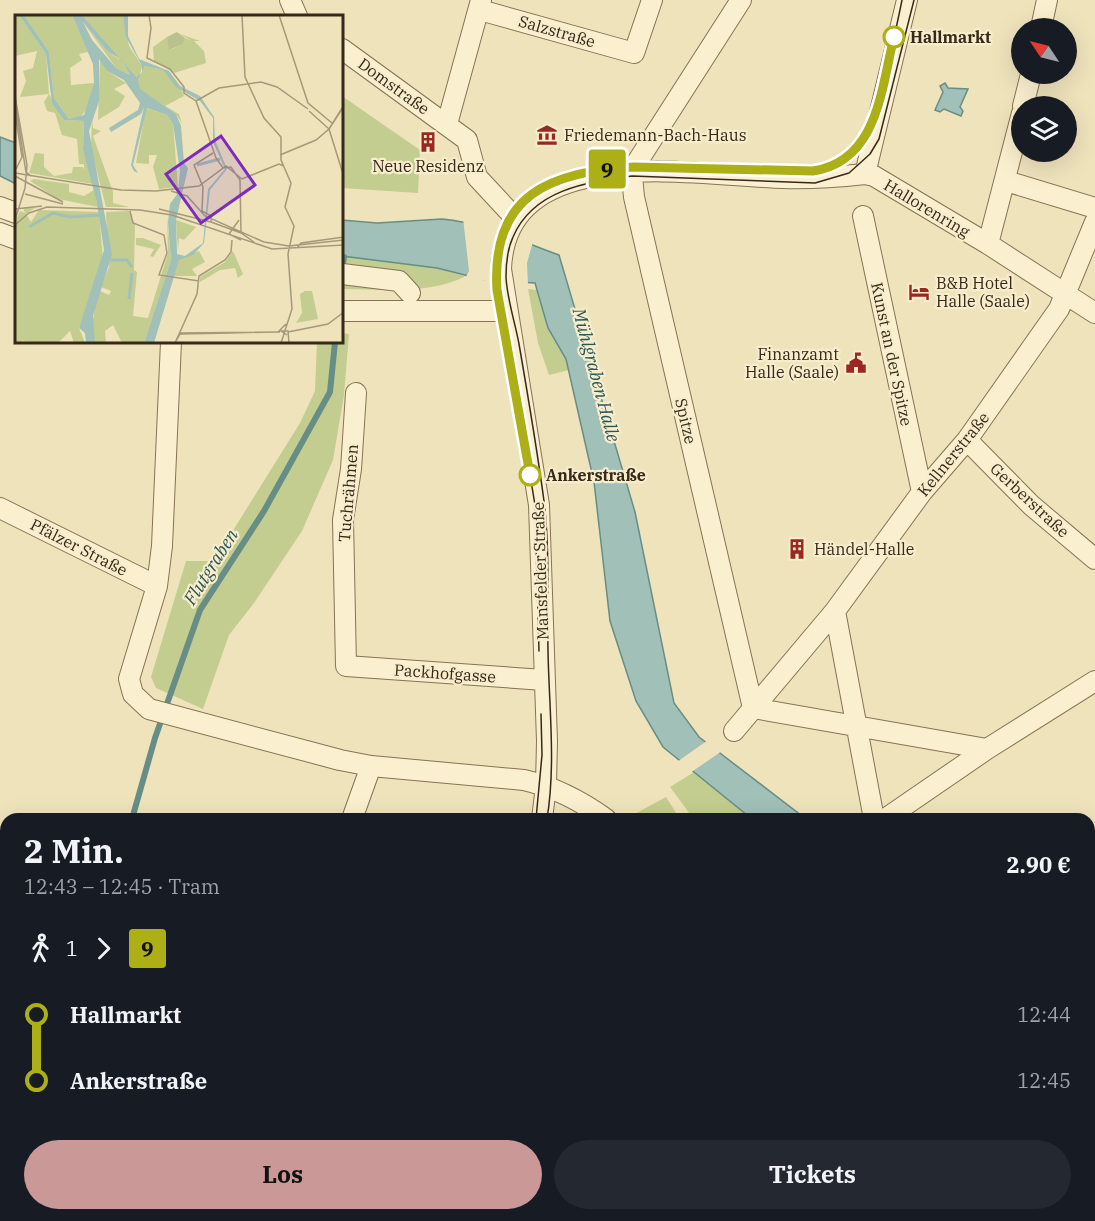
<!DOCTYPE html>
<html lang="de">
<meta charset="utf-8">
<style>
:root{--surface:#171b24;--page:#242831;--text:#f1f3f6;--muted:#9ea1a6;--accent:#c99897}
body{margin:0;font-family:"IBM Plex Serif",serif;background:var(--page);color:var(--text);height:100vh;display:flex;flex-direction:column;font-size:22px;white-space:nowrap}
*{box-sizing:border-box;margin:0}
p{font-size:20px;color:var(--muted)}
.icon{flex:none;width:33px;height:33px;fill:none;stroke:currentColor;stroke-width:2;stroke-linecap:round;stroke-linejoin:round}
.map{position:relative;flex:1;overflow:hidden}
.sheet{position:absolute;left:0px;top:813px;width:1095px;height:408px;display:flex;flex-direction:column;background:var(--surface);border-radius:18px 18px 0 0;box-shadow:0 6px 24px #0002}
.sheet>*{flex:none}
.badge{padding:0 12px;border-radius:4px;font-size:21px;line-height:39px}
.needle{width:39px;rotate:305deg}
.buttons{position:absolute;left:1011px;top:18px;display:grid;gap:12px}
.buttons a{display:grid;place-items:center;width:66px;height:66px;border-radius:50%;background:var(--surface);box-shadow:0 6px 24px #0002;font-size:30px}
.map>.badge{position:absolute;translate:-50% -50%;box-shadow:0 0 0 3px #fff}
.legs{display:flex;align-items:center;gap:9px;height:66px;padding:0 24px;font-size:20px}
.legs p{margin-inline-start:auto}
.summary{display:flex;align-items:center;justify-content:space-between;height:102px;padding:0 24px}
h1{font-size:33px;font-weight:700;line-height:45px}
.primary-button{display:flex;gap:12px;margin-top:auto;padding:12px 24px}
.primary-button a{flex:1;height:69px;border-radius:36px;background:var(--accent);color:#111;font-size:24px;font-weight:700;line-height:69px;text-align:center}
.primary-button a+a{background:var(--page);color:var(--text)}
ul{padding:0 24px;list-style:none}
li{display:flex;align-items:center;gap:21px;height:66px;font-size:22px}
li i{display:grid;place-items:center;width:9px;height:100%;margin:0 8px;background:currentColor}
li i::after{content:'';width:15px;height:15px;margin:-8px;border:4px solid;border-radius:50%;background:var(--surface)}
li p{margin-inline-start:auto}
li:first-child i{background:linear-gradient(#0000 50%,currentColor 0)}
li:last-child i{background:linear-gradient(currentColor 50%,#0000 0)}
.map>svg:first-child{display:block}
</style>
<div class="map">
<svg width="1095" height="1221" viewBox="0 0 1095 1221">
<rect width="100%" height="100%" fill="#efe3bc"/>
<path fill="#c3cd90" d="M342 96 420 150 418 193 342 188Z
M342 256 437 268 466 276C429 295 383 289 342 289Z
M528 289 537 290 548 328 566 359 569 370 549 375 538 343Z
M342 333 349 334 344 395 333 460 302 531 254 603 229 635 203 709 156 688 151 677 186 561H214L300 423 315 391 317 342H342Z
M694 772 752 819H700L690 814 670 787Z
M666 797 680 819H636L631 816Z
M0 943 6 946V1215H280L276 1221H0Z
M845 1215H947L940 1221H833Z"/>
<path fill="#a0c0b8" stroke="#678e86" stroke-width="1.5" d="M945 83 948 88 968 89 960 107 963 111 961 116 944 109 940 112 935 110 943 92 940 86Z
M0 137 16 143V184L0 176Z
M442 219C484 223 520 241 559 255L635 512 674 703 699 737 806 819H752L663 747 636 701 610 621 594 482 566 359 548 328 535 283 485 280 437 268 342 256V220L377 223Z
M0 831 6 834V946L0 943Z
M371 1215H533L540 1221H378Z"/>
<path fill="#efe3bc" d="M463 218 517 233 533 242 527 263 528 285 465 279 469 271Z
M708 740 722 751 690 773 677 762Z"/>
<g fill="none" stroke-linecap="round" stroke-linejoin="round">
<path stroke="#678e86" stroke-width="6" d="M342 271 344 257
M132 819 155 738 200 610 264 511 330 392 335 342"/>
<g stroke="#877255" stroke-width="22">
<path id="minor" d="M290 0 297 16
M741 0 634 167 632 176 634 197 753 708 987 749
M480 10 634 53 652 0
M1041 28 1047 0
M342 49 467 140 477 177 516 219
M1023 106 1031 74
M447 124 481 0
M865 174 907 0
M1006 181 1095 208
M0 207 16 213
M863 216 922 492
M0 233 16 239
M988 244 1022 113
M342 274 399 281 410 293
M342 311H506
M171 342 162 546 157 586 129 679 133 694 149 709 340 760 371 766 524 780C554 787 581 801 606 819
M356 393 351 469 343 520 346 666 544 680
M967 440 1031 505 1095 559
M0 508 157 586
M835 611 874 819
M734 731 835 611 922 492 967 440 1059 309 1095 222
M352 819 371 766
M542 819 546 786 547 741 539 505 501 269C506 138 698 176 783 178 810 179 837 177 865 174L874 176 988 244 1095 313
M885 819 987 749 1095 681
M1089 990 1095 989
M312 1221 316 1215"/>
</g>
<g stroke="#54402a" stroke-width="27">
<path id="major" d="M1089 1120 1095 1115
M968 1221 975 1215
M1076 1221 1084 1215"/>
</g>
<use href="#minor" stroke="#faf0cf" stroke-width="20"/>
<use href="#major" stroke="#f6dc90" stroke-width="24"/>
<path stroke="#36291a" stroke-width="1.5" d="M539 651 535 505 496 268C496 189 569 171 634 167L813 171C866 163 874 121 885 76 891 51 897 25 902 0
M536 819 542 755 541 714
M547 819C556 764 549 707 548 651 547 602 550 550 544 501 537 449 528 396 519 344 515 322 507 299 506 277 506 263 507 250 513 237 533 190 586 182 632 176L815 183 849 173 870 154 879 139 914 0
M1089 1038 1095 1034
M1089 1050 1095 1046
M306 1221 310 1215
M317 1221 321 1215
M417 1221 425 1215
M436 1221 443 1215"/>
</g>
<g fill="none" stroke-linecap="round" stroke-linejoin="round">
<g stroke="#fff" stroke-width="14">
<path id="line-1" d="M530 475 497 290C491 194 550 172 634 167L813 171C878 161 881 89 894 37"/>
</g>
<use href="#line-1" stroke="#adaf17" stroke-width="9"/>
</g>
<defs>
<g id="museum-bare" transform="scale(1.62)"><path d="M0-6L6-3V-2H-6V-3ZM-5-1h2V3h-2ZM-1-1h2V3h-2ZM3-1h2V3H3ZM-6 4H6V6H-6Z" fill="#992822" stroke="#f7eccb" stroke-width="2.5" paint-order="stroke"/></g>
<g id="building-bare" transform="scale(1.62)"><path d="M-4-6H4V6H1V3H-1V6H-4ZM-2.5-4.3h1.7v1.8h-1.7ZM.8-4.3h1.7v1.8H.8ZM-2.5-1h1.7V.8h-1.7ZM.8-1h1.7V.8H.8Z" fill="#992822" stroke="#f7eccb" stroke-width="2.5" paint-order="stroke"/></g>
<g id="hotel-bare" transform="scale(1.62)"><path d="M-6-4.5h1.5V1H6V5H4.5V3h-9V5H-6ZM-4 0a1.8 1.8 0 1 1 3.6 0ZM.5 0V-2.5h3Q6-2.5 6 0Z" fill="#992822" stroke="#f7eccb" stroke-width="2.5" paint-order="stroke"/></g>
<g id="civic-bare" transform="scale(1.62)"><path d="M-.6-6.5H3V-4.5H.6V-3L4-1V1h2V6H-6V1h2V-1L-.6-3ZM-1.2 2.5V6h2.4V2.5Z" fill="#992822" stroke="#f7eccb" stroke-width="2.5" paint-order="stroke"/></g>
</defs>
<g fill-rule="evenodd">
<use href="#museum-bare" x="547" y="135"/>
<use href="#building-bare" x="428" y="142"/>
<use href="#hotel-bare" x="919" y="292"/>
<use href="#civic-bare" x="856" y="363"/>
<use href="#building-bare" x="797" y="549"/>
</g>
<g fill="#fff" stroke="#adaf17" stroke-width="3">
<circle cx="894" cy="37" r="10"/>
<circle cx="530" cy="475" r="10"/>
</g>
<g text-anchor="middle" stroke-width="4.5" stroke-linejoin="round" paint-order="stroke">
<g font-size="16" fill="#36291a" stroke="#f7eccb">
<text transform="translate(557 31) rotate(16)" y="6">Salzstraße</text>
<text transform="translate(394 86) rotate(36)" y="6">Domstraße</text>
<text transform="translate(927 208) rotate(31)" y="6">Hallorenring</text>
<text transform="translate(892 354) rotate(78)" y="6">Kunst an der Spitze</text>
<text transform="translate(686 421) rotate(77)" y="6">Spitze</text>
<text transform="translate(953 454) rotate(-51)" y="6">Kellnerstraße</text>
<text transform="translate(348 493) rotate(-85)" y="6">Tuchrähmen</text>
<text transform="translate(1030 500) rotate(43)" y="6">Gerberstraße</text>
<text transform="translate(79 547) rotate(27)" y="6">Pfälzer Straße</text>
<text transform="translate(540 571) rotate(-92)" y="6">Mansfelder Straße</text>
<text transform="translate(445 673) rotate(4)" y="6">Packhofgasse</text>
</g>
<g font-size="16" font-weight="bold" fill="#36291a" stroke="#f7eccb" text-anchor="start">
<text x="910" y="43">Hallmarkt</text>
<text x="546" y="481">Ankerstraße</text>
</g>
<g font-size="16" fill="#36291a" stroke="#f7eccb" text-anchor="start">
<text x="564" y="141">Friedemann-Bach-Haus</text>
<text x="428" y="172" text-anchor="middle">Neue Residenz</text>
<text x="936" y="289">B&amp;B Hotel<tspan x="936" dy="18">Halle (Saale)</tspan></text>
<text x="839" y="360" text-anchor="end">Finanzamt<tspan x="839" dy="18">Halle (Saale)</tspan></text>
<text x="814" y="555">Händel-Halle</text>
</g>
<g font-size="18" font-style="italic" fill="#295656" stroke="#f7eccb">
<text transform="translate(596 375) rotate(75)" y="6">Mühlgraben Halle</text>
<text transform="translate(211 567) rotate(-58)" y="6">Flutgraben</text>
</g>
</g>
<g transform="translate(15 15)">
<rect width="328" height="328" fill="#efe3bc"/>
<path d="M0 0H4L31 39 34 79 49 105 69 106 68 135 78 169 14 158 20 138 29 139V152L39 161 57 158 58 152H68L69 155V149H64L62 124 47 120 40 98 32 96 29 87 34 79 5 82 11 66 8 56 18 53 22 36 0 41V50ZM9 0H57L73 37 64 39 67 45 55 53 56 70 79 68 73 92 64 104H54L39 83 34 37ZM67 0H108L114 31 127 51 125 60 120 62ZM68 7 93 37 106 45 115 60 101 53ZM165 19 185 26H179L189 36 191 48 159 58 139 46 138 32 152 22 155 35 168 29 170 23 177 26ZM85 44 92 56 111 68 99 74 110 81 104 92 83 105ZM130 51 148 55 167 76 169 81 150 91 164 99 167 109 161 99 124 74 123 65ZM131 93 152 100 158 109 163 172 144 174 138 152 142 140H134V149L121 148ZM77 105 78 113 86 116 78 121 98 177V188L114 192H91L76 133ZM19 164 54 169V177L69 181 79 175 83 192 43 184 15 166ZM21 192 11 199 16 207 24 195 84 197 88 245 64 313 70 328H59L55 316 43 328H12L6 324 10 328H0V207L5 196 10 198 8 193ZM114 196 120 210 119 255 122 257 118 301 133 303 153 238 152 202 156 245 129 328H107L98 310 90 316 91 328H80L77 310 81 287 85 276 94 280 96 276 86 272 94 252 91 197ZM161 205 181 212 169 225 164 223 163 237ZM121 223H128L146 230 138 242 135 241 139 234 121 230ZM184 236 190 247 177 254 182 261H159L164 244ZM218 236 228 259 223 263 220 253 205 255 185 267V262L210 247ZM290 276H297L303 304 281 308 287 298 285 279Z" fill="#c3cd90"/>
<path d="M162 17 170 23 168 29 154 35 152 22Z" fill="#b9c190"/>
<path d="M4 0H9L34 37 39 83 54 104 69 100 79 68 78 49 57 0H67L121 62 127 58V51L111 22 108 0H113V21L124 44 154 56 165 71 185 81 199 102 200 125 212 154 195 175 189 228 178 240 164 245 139 328H129L156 245 153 207 155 189 163 178 165 156 158 109 152 100 132 93 118 150 123 158 119 156 116 150 129 92 126 99 96 117 94 113 123 95 125 88 109 65 92 56 84 44V86L74 116 97 239 78 301 80 328H71L70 318 64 313 89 235 82 188 68 135 69 106 49 105 37 88 31 39ZM68 7 93 37 106 44 115 60 101 53 77 25ZM130 51 148 55 161 72 185 86 198 103V127L210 154 193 174 188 228 170 241 162 239 161 205 173 153 169 148 166 111 161 99 125 74 123 65Z" fill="#a0c0b8" fill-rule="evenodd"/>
<path fill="none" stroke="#a0c0b8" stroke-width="3" d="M182 150 205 144M14 212 38 198 55 202 85 200M96 245H112L117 252M114 284 117 258"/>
<path fill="none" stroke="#a5997b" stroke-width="1.5" d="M134 0 136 13 132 43 155 54 169 72V78L181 86 201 143 208 153 216 152 225 165 226 218M227 0 230 62 249 103 266 122V145L276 168 270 192 279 211 273 239 277 294 266 328M264 0 293 88 317 108M0 81 12 150 10 173 0 205M181 86 204 73 246 67 262 72 293 94M0 88 11 157 16 161M294 96 314 114M0 98 7 142 0 156M314 114 329 162M314 114 329 91M265 140 301 125 314 114 329 90M0 158 106 175 141 176 184 171 211 151 227 164 264 149 269 151M0 161 48 187M156 176 172 181 190 201 249 227 274 231 329 225M10 179 48 189M0 194 27 191M144 194 196 207M115 196 118 208 149 220 152 238 144 260 184 266M224 205 214 219 226 225M196 207V201L187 196 188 172 179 150 198 138M196 207 226 218 239 227M0 210 14 198 32 192 125 195 157 200 257 234 329 230M282 233 286 228 329 222M273 317 313 309 329 297M164 318 265 317M272 320 266 316H273L274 328M160 328 182 279 184 261 210 245 216 237 217 225M160 328 165 319 263 317 271 309"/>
<path fill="#7b2cbf" fill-opacity="0.15" stroke="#7b2cbf" stroke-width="3" d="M206 121 240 170 186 208 151 159Z"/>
<rect width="328" height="328" fill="none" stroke="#36291a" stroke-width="3"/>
</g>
</svg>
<div class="buttons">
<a><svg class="needle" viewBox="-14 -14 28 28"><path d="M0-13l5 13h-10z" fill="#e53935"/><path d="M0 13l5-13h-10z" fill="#9ea1a6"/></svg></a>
<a><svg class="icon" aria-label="layers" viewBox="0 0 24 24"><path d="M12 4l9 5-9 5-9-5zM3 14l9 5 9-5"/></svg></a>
</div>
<b class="badge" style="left:607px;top:169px;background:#adaf17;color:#111">9</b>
<section class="sheet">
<div class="summary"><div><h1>2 Min.</h1><p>12:43 – 12:45 · Tram</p></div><b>2.90 €</b></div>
<div class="legs"><svg class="icon" aria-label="walk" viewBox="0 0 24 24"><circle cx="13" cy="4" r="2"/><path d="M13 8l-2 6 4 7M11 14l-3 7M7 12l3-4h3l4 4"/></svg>1<svg class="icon" aria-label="forward" viewBox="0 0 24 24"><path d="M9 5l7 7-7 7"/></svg><b class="badge" style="background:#adaf17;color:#111">9</b></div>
<ul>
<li><i style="color:#adaf17"></i><b>Hallmarkt</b><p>12:44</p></li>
<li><i style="color:#adaf17"></i><b>Ankerstraße</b><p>12:45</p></li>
</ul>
<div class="primary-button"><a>Los</a><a>Tickets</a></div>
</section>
</div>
